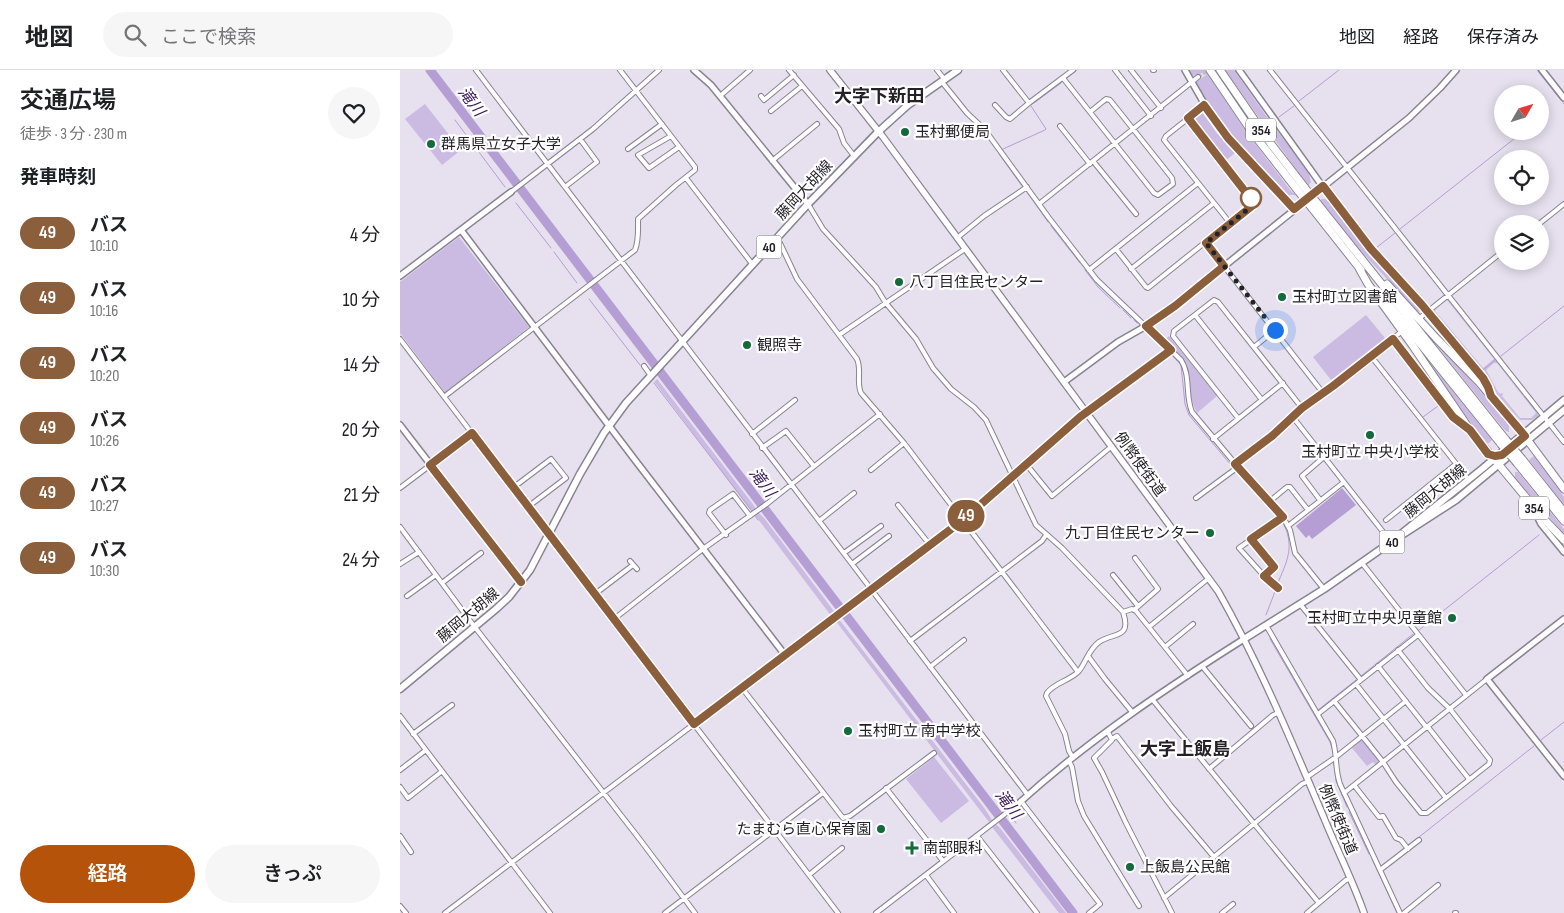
<!DOCTYPE html>
<html lang="ja">
<meta charset="utf-8">
<style>
:root{--surface:#fff;--page:#f6f6f6;--text:#202124;--muted:#757577;--line:#e0e0e0;--accent:#b45309}
body{margin:0;font-family:"Sofia Sans Condensed","Noto Sans JP",sans-serif;background:var(--page);color:var(--text);height:100vh;display:flex;flex-direction:column;font-size:19px;white-space:nowrap}
*{box-sizing:border-box;margin:0}
p{font-size:16px;color:var(--muted)}
.icon{flex:none;width:28px;height:28px;fill:none;stroke:currentColor;stroke-width:2;stroke-linecap:round;stroke-linejoin:round}
.map{position:relative;flex:1;overflow:hidden}
.sheet{display:flex;flex-direction:column;background:var(--surface);width:400px}
.sheet>*{flex:none}
.badge{padding:0 10px;border-radius:16px;font-size:18px;line-height:32px}
.needle{width:32px;rotate:51deg}
.fabs{position:absolute;left:1094px;top:15px;display:grid;gap:10px}
.fabs a{display:grid;place-items:center;width:55px;height:55px;border-radius:50%;background:var(--surface);box-shadow:0 2px 12px #0003;font-size:25px}
.you{position:absolute;width:25px;height:25px;margin:-12px;border:4px solid #fff;border-radius:50%;background:#1a73e8;box-shadow:0 0 0 8px #1a73e833}
.map>.badge{position:absolute;translate:-50% -50%;box-shadow:0 0 0 2px #fff}
h2{padding:0 20px;font-size:19px;line-height:45px}
.round{display:grid;place-items:center;flex:none;width:52px;height:52px;border-radius:26px;background:var(--page)}
.overview{display:flex;align-items:center;justify-content:space-between;height:85px;padding:0 20px}
h1{font-size:24px;font-weight:600;line-height:38px}
.action{display:flex;gap:10px;margin-top:auto;padding:10px 20px}
.action a{flex:1;height:58px;border-radius:30px;background:var(--accent);color:#fff;font-size:20px;font-weight:600;line-height:58px;text-align:center}
.action a+a{background:var(--page);color:var(--text)}
ul{padding:0;list-style:none}
li{display:flex;align-items:center;gap:15px;height:65px;padding:0 20px}
li div{flex:1}
li b{display:block;font-size:19px}
li em{font-style:normal}
li .badge{min-width:55px;font-weight:700;text-align:center}
header{display:flex;align-items:center;gap:30px;box-sizing:border-box;height:70px;padding:0 25px;background:var(--surface);border-bottom:1px solid var(--line)}
header strong{font-size:24px}
nav{display:flex;gap:28px;margin-inline-start:auto;font-size:18px}
.search{width:350px;height:45px;background:var(--page);display:flex;align-items:center;gap:12px;box-sizing:border-box;padding:0 18px;border-radius:28px;color:var(--muted);font-size:19px}
main{display:flex;flex:1;min-height:0}
.map>svg:first-child{display:block}
</style>
<header>
<strong>地図</strong>
<div class="search"><svg class="icon" aria-label="search" viewBox="0 0 24 24"><circle cx="10" cy="10" r="6"/><path d="M15 15l6 6"/></svg>ここで検索</div>
<nav><a>地図</a><a>経路</a><a>保存済み</a></nav>
</header>
<main>
<section class="sheet">
<div class="overview"><div><h1>交通広場</h1><p>徒歩 · 3 分 · 230 m</p></div><a class="round"><svg class="icon" aria-label="heart" viewBox="0 0 24 24"><path d="M12 20l-8-8c-3-5 5-10 8-4 3-6 11-1 8 4z"/></svg></a></div>
<h2>発車時刻</h2>
<ul>
<li><span class="badge" style="background:#8b5e3c;color:#fff">49</span><div><b>バス</b><p>10:10</p></div><em>4 分</em></li>
<li><span class="badge" style="background:#8b5e3c;color:#fff">49</span><div><b>バス</b><p>10:16</p></div><em>10 分</em></li>
<li><span class="badge" style="background:#8b5e3c;color:#fff">49</span><div><b>バス</b><p>10:20</p></div><em>14 分</em></li>
<li><span class="badge" style="background:#8b5e3c;color:#fff">49</span><div><b>バス</b><p>10:26</p></div><em>20 分</em></li>
<li><span class="badge" style="background:#8b5e3c;color:#fff">49</span><div><b>バス</b><p>10:27</p></div><em>21 分</em></li>
<li><span class="badge" style="background:#8b5e3c;color:#fff">49</span><div><b>バス</b><p>10:30</p></div><em>24 分</em></li>
</ul>
<div class="action"><a>経路</a><a>きっぷ</a></div>
</section>
<div class="map">
<svg width="1164" height="843" viewBox="0 0 1164 843">
<rect width="100%" height="100%" fill="#e6e0ef"/>
<path fill="#cbbbe2" fill-rule="evenodd" d="M788 0H805L847 63 891 121 896 125H887L876 114H874L823 57 797 17 796 12 806 5 804 1 797 6 790 5Z
M825 0H834L869 50 908 101 911 112 908 116Z
M25 34 61 80 42 95 5 49Z
M800 42H802L816 62 835 83 825 91 794 52V46Z
M922 129H925L932 133 962 174 1018 234 1020 240 1019 243 956 176 920 130Z
M59 167 129 257 45 323 0 263V212Z
M1046 229H1048L1138 343 1139 345 1132 350H1120L1097 324 1087 305 1033 240ZM1047 230 1094 289 1083 298 1035 241 1036 238ZM1094 293H1097L1136 343 1131 348H1120L1102 326 1103 324 1102 323 1100 324 1098 322 1086 300Z
M966 245 985 268 931 310 913 287Z
M769 266 817 326 797 343 791 330 787 294 784 289 764 270Z
M1034 272 1059 296 1109 355V362L1106 361 1103 358Z
M1019 279 1092 370 1088 374 1055 333Z
M257 309 352 433 356 439 352 442 256 314 254 312Z
M1134 386 1164 427V435L1129 390Z
M1115 402H1118L1164 459V464L1115 408Z
M358 442 364 448 436 544 432 547 355 445Z
M438 548 585 739 592 750 589 752 537 684V683L534 680 435 550Z
M960 671H963L978 690V693L976 695 973 692 967 696 952 678Z
M534 687 569 731 541 753 506 709Z
M596 754 600 758 666 843H659L592 757Z"/>
<path fill="#b59ed3" d="M942 418 956 435 912 469 909 465 906 468 896 456Z"/>
<g fill="none" stroke-linecap="round" stroke-linejoin="round">
<path stroke="#b59ed3" stroke-width="1" d="M1137 0 1160 29
M669 6 677 0
M899 31 939 0
M634 33 661 13
M1163 33 1164 34
M879 47 894 36
M55 50 105 117
M603 79 645 60 646 59 631 36
M599 84 622 116
M627 122 648 152
M116 133 151 178
M651 156 680 193
M1000 159 1124 61
M976 178 995 163
M154 182 177 213
M685 200 698 217 720 238
M189 229 240 295
M723 240 731 248
M734 250 737 253
M748 263 767 280
M770 283 781 295 785 334 789 345 831 395
M1101 286 1164 236
M1083 300 1095 290
M254 313 352 441
M1023 347 1038 336
M839 403 879 447
M355 446 358 450
M877 515C887 491 896 476 882 451
M866 545 876 519
M1019 560 1139 465
M870 569 930 672 933 681
M961 606 1013 564
M918 640 956 610
M1141 670 1164 652
M934 694 936 711 947 737
M589 735 593 732
M949 742 969 784
M611 746 616 753
M1009 775 1134 676
M972 789 997 843"/>
<path stroke="#b59ed3" stroke-width="9" d="M30 0 673 843"/>
<path stroke="#bfbac7" stroke-width="4" stroke-dasharray="4 2" stroke-linecap="butt" d="M798 7 808 0"/>
<g stroke="#898391" stroke-width="6">
<path id="minor" d="M76 0 627 724
M389 0 439 59 444 73 454 86
M537 0 545 10
M603 0 629 33 673 0
M715 0 751 46
M731 0 761 38
M753 0H754
M870 0 1164 372
M663 8 754 123 758 125 773 114 772 108 710 30 706 29 690 42
M542 12 567 43 585 60 649 148 697 210 781 290C791 305 785 326 792 342L838 397 883 447 890 460 895 483 924 519
M320 26 350 0
M361 26 364 30 394 5
M595 35 606 47 610 49 629 33
M805 35 766 66 764 70 830 153
M371 41 402 16
M660 56 690 94
M271 66 238 85 249 98 279 77
M228 79 262 54
M372 91 417 54
M693 91 736 144
M286 108 353 195
M165 117 197 92 180 69
M111 122 193 59 259 0
M408 134 423 159 476 217 485 232 516 269 533 298 551 319 574 337 586 350 636 455 662 478 723 542C732 569 714 562 699 572 689 579 686 592 679 601 670 611 655 612 647 623L646 626 665 664 669 681 673 688
M639 134 798 7
M1139 154 1164 134
M557 168 584 146 627 117
M376 169 380 173 397 209 457 289C462 300 456 312 461 323L504 373 678 602
M806 173 923 323
M716 179 746 217 748 218 853 134V130L788 48
M731 199 814 133
M689 200 798 113
M795 245 862 330
M1021 247 1102 182
M439 265 565 179
M0 269 438 843
M993 269 1053 347 1065 358
M854 277 875 260
M971 286 1069 410
M244 296 251 306
M45 326 235 180C239 170 238 160 238 149L276 115 295 100V97L220 0
M892 346 991 472
M838 348 773 266 774 261 814 230 818 232 902 338
M352 364 395 330
M813 369 883 313
M362 378 386 361 413 395
M626 394 652 426 712 376
M835 394 872 366 902 338 933 316 1001 262
M471 400 504 373
M114 417 151 389 166 408 129 436
M0 418 73 363
M796 428 838 397
M920 430 902 406 924 387
M869 432 887 417H890L908 440
M498 435 530 475
M986 450 1056 394
M419 451 454 423
M888 456 944 412
M0 457 74 556 241 771 295 843
M326 465 309 443 310 440 333 424 350 446
M851 469 874 497 864 506
M444 483 481 456
M230 491 237 499
M962 493 1066 625
M0 494 19 482
M452 494 489 466
M713 505 738 536
M42 513 81 483
M878 518 874 517 839 478 883 447
M195 524 233 495
M7 526 36 505
M900 534 961 610
M734 540 758 519 735 488
M723 542 732 539 736 541 788 606
M214 549 303 479 368 433 480 344
M866 555 933 671C937 685 935 700 940 714L1000 843
M749 557 809 508
M510 571 642 471 646 465
M765 577 793 554
M688 586 705 609 733 643
M802 596 851 656
M978 596 1027 658
M530 597 564 570
M956 614 1046 728
M342 618 443 748 450 746 534 683
M752 629 919 833
M934 631 983 692 996 712 1021 743H1027L1089 694 1090 690 1050 639 1028 618 998 580
M918 644 1018 565
M0 646 150 843
M1028 657 1069 709
M708 662 712 670 694 688 702 702 726 753 772 843
M13 664 52 635
M712 669 717 666 771 736 814 787
M669 691 672 697 678 731 684 746 739 836
M809 699 873 645 878 643
M0 700 26 680
M907 707 936 687 1006 631
M954 715 979 747 983 746 996 768 1001 770 1008 779
M0 717 8 728 41 702
M486 718 543 791
M944 723 1087 609
M621 731 700 834 689 843
M0 766 11 782
M577 766 637 843
M980 800 1019 770
M409 805 442 778
M526 805 554 843
M764 828 902 714 909 711
M0 836 6 843
M45 843 563 450 680 347 771 280
M265 843 423 723
M476 843 618 734
M822 843 833 834
M907 843 946 810 950 809
M1004 843 1038 815
M1055 843H1056"/>
</g>
<g stroke="#898391" stroke-width="8">
<path id="tertiary" d="M294 0 311 15 408 134
M785 0 805 35 818 55 894 139
M839 0 933 131 971 179 1041 257 1083 308 1088 317 1091 325
M1142 0 1164 28
M61 160 235 390 385 585
M0 206 111 122
M664 312 718 272 746 256 782 230 1009 48 1040 18 1056 0
M0 355 121 512
M1134 440 1141 454 1164 482
M1164 549 1087 609 1164 706
M618 734C687 671 765 619 844 569"/>
</g>
<g stroke="#898391" stroke-width="8">
<path id="secondary" d="M430 0 483 67 818 521C859 593 892 672 924 748 937 780 953 811 964 843"/>
</g>
<g stroke="#898391" stroke-width="9">
<path id="primary" d="M1164 330 1082 399 991 472 1056 430 1164 340
M844 569 924 519 991 472
M0 619 96 539 109 527 130 500 180 404 204 363 226 333 408 134 478 62 508 35 558 0"/>
</g>
<g stroke="#898391" stroke-width="9">
<path id="trunk" d="M810 0 852 62 899 122
M820 0 871 74 905 118
M917 133 1106 370
M912 138 961 200
M959 198 968 214 1013 276 1070 360 1143 448 1164 470
M987 214 1036 268 1079 312 1123 364 1164 419
M990 236 1101 374
M1122 389 1164 442
M1117 393 1164 451"/>
</g>
<use href="#minor" stroke="#fff" stroke-width="4"/>
<use href="#tertiary" stroke="#fff" stroke-width="5"/>
<use href="#secondary" stroke="#fff" stroke-width="5.5"/>
<use href="#primary" stroke="#fff" stroke-width="6"/>
<use href="#trunk" stroke="#fff" stroke-width="7"/>
<g stroke="#898391" stroke-width="9" stroke-linecap="butt">
<path id="trunk-bridge" d="M905 118 917 133
M899 122 912 138
M1106 370 1122 389
M1101 374 1117 393"/>
</g>
<use href="#trunk-bridge" stroke="#fff" stroke-width="7"/>
</g>
<g fill="none" stroke-linecap="round" stroke-linejoin="round">
<g stroke="#fff" stroke-width="11">
<path id="line" d="M121 512 30 395 72 363 294 654 563 450 680 347 771 280 746 256 775 236 824 196 806 173 852 136 854 133 788 48 804 35 828 68 894 139 923 116 971 179 1022 235 1083 308 1088 317 1091 326 1125 366 1102 385 1095 386 1088 384 1070 360 1053 347 993 269 933 316 902 338 872 366 835 394 883 447 851 469 874 497 864 506 878 518"/>
</g>
<use href="#line" stroke="#8b5e3c" stroke-width="8"/>
<path stroke="#242228" stroke-width="5" stroke-dasharray="0 9" d="M851 128 854 132 852 136 806 173 875 260"/>
</g>
<g fill="#136a3c" stroke="#fff" stroke-width="2">
<circle cx="505" cy="62" r="5"/>
<circle cx="31" cy="74" r="5"/>
<circle cx="499" cy="212" r="5"/>
<circle cx="882" cy="227" r="5"/>
<circle cx="347" cy="275" r="5"/>
<circle cx="970" cy="365" r="5"/>
<circle cx="810" cy="463" r="5"/>
<circle cx="1052" cy="548" r="5"/>
<circle cx="448" cy="661" r="5"/>
<circle cx="481" cy="759" r="5"/>
<path d="M509.5 770.5h5v5h5v5h-5v5h-5v-5h-5v-5h5z"/>
<circle cx="730" cy="797" r="5"/>
</g>
<circle fill="#fff" stroke="#8b5e3c" stroke-width="2.5" cx="851" cy="128" r="10"/>
<g text-anchor="middle" stroke-width="4.5" stroke-linejoin="round" paint-order="stroke">
<g fill="#fff" stroke="#666468" stroke-width="1">
<rect x="846" y="48.5" width="30" height="23" rx="4"/>
<rect x="356.5" y="165.5" width="25" height="23" rx="4"/>
<rect x="1119" y="426.5" width="30" height="23" rx="4"/>
<rect x="979.5" y="460.5" width="25" height="23" rx="4"/>
</g>
<g font-size="14" font-weight="bold" fill="#242228">
<text x="861" y="65">354</text>
<text x="369" y="182">40</text>
<text x="1134" y="443">354</text>
<text x="992" y="477">40</text>
</g>
<g font-size="15" fill="#242228" stroke="#fff" text-anchor="start">
<text x="515" y="67">玉村郵便局</text>
<text x="41" y="79">群馬県立女子大学</text>
<text x="509" y="217">八丁目住民センター</text>
<text x="892" y="232">玉村町立図書館</text>
<text x="357" y="280">観照寺</text>
<text x="970" y="387" text-anchor="middle">玉村町立 中央小学校</text>
<text x="800" y="468" text-anchor="end">九丁目住民センター</text>
<text x="1042" y="553" text-anchor="end">玉村町立中央児童館</text>
<text x="458" y="666">玉村町立 南中学校</text>
<text x="471" y="764" text-anchor="end">たまむら直心保育園</text>
<text x="523" y="783">南部眼科</text>
<text x="740" y="802">上飯島公民館</text>
</g>
<g font-size="15" fill="#242228" stroke="#fff">
<text transform="translate(404 120) rotate(-47)" y="5">藤岡大胡線</text>
<text transform="translate(740 394) rotate(54)" y="5">例幣使街道</text>
<text transform="translate(1035 421) rotate(-39)" y="5">藤岡大胡線</text>
<text transform="translate(68 545) rotate(-40)" y="5">藤岡大胡線</text>
<text transform="translate(938 749) rotate(67)" y="5">例幣使街道</text>
</g>
<g font-size="16" font-style="italic" fill="#3a1958" stroke="#fff">
<text transform="translate(72 31) rotate(53)" y="6">滝川</text>
<text transform="translate(363 412) rotate(53)" y="6">滝川</text>
<text transform="translate(609 734) rotate(53)" y="6">滝川</text>
</g>
<g font-size="18" font-weight="bold" fill="#242228" stroke="#fff">
<text x="479" y="32">大字下新田</text>
<text x="785" y="685">大字上飯島</text>
</g>
</g>
</svg>
<div class="fabs">
<a><svg class="needle" viewBox="-14 -14 28 28"><path d="M0-13l5 13h-10z" fill="#e53935"/><path d="M0 13l5-13h-10z" fill="#757577"/></svg></a>
<a><svg class="icon" aria-label="locate" viewBox="0 0 24 24"><circle cx="12" cy="12" r="6"/><path d="M12 2v4M12 18v4M2 12h4M18 12h4"/></svg></a>
<a><svg class="icon" aria-label="layers" viewBox="0 0 24 24"><path d="M12 4l9 5-9 5-9-5zM3 14l9 5 9-5"/></svg></a>
</div>
<div class="you" style="left:875px;top:260px"></div>
<b class="badge" style="left:566px;top:446px;background:#8b5e3c;color:#fff">49</b>
</div>
</main>
